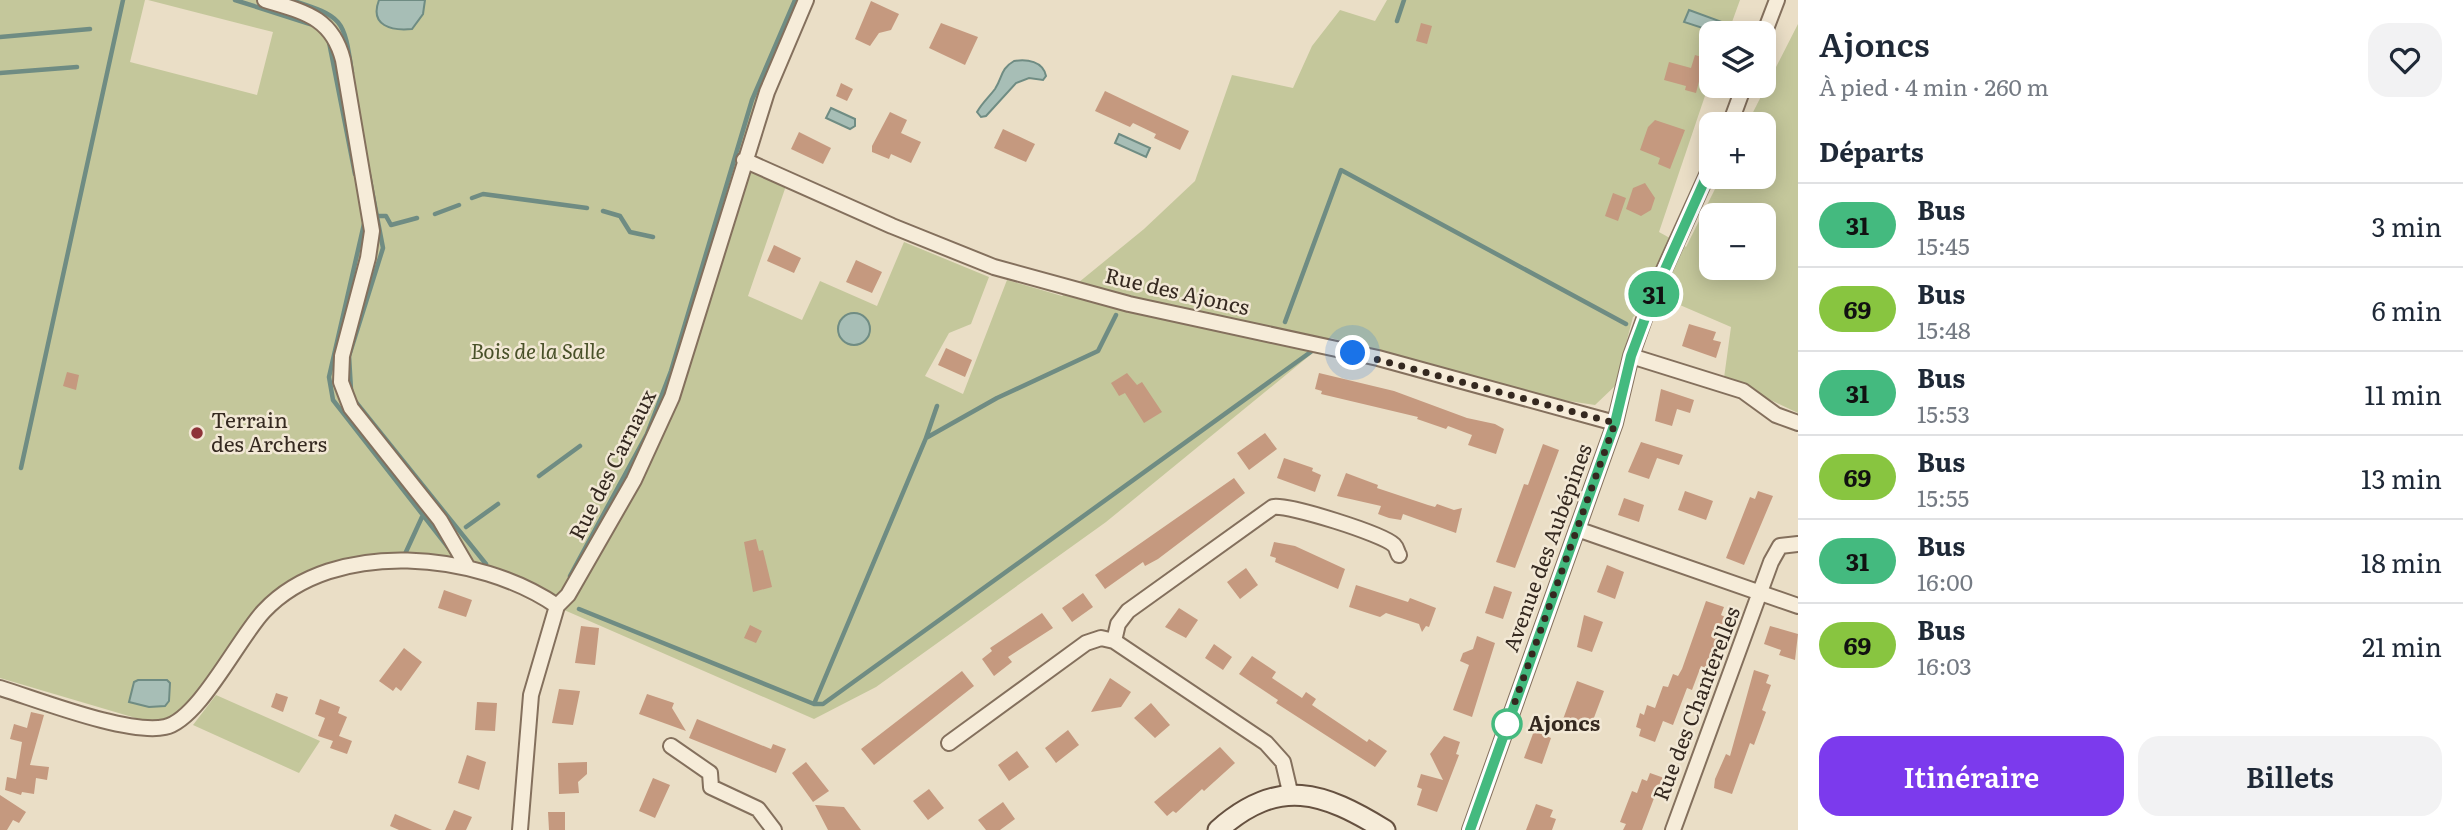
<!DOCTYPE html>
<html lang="fr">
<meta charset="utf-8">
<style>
:root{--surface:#fff;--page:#f2f2f3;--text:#1f2937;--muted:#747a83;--line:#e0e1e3;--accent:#7c3aed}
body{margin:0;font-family:Literata,serif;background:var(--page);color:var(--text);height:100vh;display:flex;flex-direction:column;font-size:26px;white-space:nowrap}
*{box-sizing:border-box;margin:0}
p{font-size:23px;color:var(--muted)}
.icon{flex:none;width:38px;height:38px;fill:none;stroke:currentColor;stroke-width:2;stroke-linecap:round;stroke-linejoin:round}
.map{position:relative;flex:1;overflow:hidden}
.sheet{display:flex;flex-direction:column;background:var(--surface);width:665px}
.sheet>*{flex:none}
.badge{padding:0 14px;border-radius:23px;font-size:24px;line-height:46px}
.buttons{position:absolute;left:1699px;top:21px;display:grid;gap:14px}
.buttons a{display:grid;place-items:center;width:77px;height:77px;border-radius:14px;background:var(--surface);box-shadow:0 4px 18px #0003;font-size:35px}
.you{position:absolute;width:35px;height:35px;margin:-18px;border:5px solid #fff;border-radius:50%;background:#1a73e8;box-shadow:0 0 0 10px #1a73e833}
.map>.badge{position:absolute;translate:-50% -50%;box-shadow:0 0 0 4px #fff}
h2{padding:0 21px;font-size:26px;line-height:63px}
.round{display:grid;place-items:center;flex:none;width:74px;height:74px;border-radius:21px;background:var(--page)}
.head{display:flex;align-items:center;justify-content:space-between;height:119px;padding:0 21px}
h1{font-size:33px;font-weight:600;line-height:52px}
.button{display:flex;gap:14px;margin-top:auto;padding:14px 21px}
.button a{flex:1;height:80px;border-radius:21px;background:var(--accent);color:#fff;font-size:28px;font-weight:600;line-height:80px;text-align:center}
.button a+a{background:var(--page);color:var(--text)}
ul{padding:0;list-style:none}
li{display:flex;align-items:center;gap:21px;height:84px;padding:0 21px;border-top:2px solid var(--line)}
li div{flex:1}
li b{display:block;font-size:26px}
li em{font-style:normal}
li .badge{min-width:77px;font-weight:700;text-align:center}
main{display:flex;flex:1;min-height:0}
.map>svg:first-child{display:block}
</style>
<main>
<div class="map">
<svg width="1798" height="830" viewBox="0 0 1798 830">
<rect width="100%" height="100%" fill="#eadec6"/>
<path fill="#c4c79b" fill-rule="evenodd" d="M0 0H145L130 62 257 95 273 32 148 0H806L744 160 788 180 748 296 802 320 820 281 877 306 904 242 989 277 971 324 949 333 925 376 963 394 1007 280 1062 296 1144 229 1195 181 1232 75 1293 88 1312 46 1340 10 1375 21 1387 0H1740L1728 33H1712L1711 78 1659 232 1686 247 1721 177H1764V124H1747L1798 24V413L1724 378 1731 327 1659 296 1633 317 1615 386 1595 405 1555 399 1331 338 1106 522 876 687 814 719 468 568 389 562 288 588 189 713 166 727 0 678ZM1712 215H1764V268H1712Z
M216 695 320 741 299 773 193 725Z"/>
<path fill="#a7beb6" stroke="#6f8c83" stroke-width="2" d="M379 0H425L423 14 412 29C392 31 369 26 379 0Z
M1689 10 1722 22 1718 33 1684 22Z
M1014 61C1027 59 1043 61 1046 76L1043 80 1029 78 1016 83 986 116 981 117 977 112C982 103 989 97 995 89 1003 77 1000 69 1014 61Z
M831 108 855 119V126L850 129 826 118Z
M1119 134 1150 148 1146 157 1115 143Z
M838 329a16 16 0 1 1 32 0a16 16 0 1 1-32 0Z
M138 680H167L170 683 169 701 165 706 149 707 129 702 134 682Z"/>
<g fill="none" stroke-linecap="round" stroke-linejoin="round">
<path stroke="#6f8c83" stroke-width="4.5" d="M235 0 310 24
M291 0C343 17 344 18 352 73
M1397 21 1404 0
M0 37 90 29
M329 42 355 174
M0 73 77 67
M472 198 483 194 587 208
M603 211 620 216 630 232 653 237
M435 214 459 205
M378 216H386L391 225 417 218
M364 224 329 377 333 400 451 551
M1285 322 1341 170 1626 324
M351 390 349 356 383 248 369 175
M355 401 486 564
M926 438 937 406
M21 468 123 0
M539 476 580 446
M466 527 498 504
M405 554 422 517
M570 576 647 434 671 371 752 100 795 0
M579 609 814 704H823L1312 351
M814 704 926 438 997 398 1098 351 1116 315"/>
</g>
<path fill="#c5997f" d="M871 1 899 14 891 30 879 33 870 46 855 39Z
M941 23 978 37 965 65 929 48Z
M1421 23 1432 26 1427 44 1416 41Z
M1695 55 1705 58 1696 93 1685 90 1686 86 1664 80 1669 62 1691 68Z
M841 83 853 89 847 101 836 96Z
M1105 91 1189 131 1180 150 1154 138 1156 134 1133 123 1130 127 1095 111Z
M890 112 907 120 901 133 921 142 911 163 891 154 889 159 872 152V146Z
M1655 120 1685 130 1670 169 1658 164 1660 158 1640 150 1648 127Z
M1003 129 1035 144 1026 162 994 148Z
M799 132 831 148 823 164 791 149Z
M1645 183 1655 198 1651 210 1641 216 1626 209 1633 188Z
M1613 193 1626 198 1618 221 1605 216Z
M774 245 801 258 794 273 767 261Z
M856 260 882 272 872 293 846 282Z
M1689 324 1716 332 1713 340 1721 342 1716 358 1682 346Z
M946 348 972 360 965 377 938 365Z
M67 372 79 375 76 390 63 386Z
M1127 373 1137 385 1142 382 1162 412 1144 423 1125 393 1119 396 1111 383Z
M1319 373 1394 391 1467 418 1495 424 1504 429 1496 454 1468 445 1472 435 1448 426 1446 429 1417 419 1418 417 1321 394 1322 391 1315 389Z
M1661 389 1694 400 1690 413 1677 409 1672 426 1655 421Z
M1265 433 1277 449 1249 470 1237 453Z
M1641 442 1683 455 1679 465 1657 458 1649 479 1628 472Z
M1543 444 1559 450 1515 568 1496 562 1524 484 1528 485Z
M1284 458 1313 468 1312 471 1321 475 1315 492 1277 478Z
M1346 473 1378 485 1377 488 1428 505 1435 507 1437 504 1454 510 1462 508 1456 533 1403 514 1401 520 1389 518 1378 514 1381 506 1337 496Z
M1234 478 1245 493 1158 559 1145 566 1143 562 1105 589 1095 575Z
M1685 491 1713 501 1706 520 1678 510Z
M1758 491 1773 496 1744 565 1726 558 1750 497 1755 499Z
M1624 498 1644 505 1639 522 1618 515Z
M756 539 759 551 763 550 772 587 753 592 744 542Z
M1274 542 1295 546 1345 569 1338 589 1275 562 1276 558 1270 556Z
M1607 565 1624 572 1615 599 1597 592Z
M1246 568 1258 585 1240 599 1227 582Z
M1356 585 1408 602 1410 598 1436 608 1429 627 1426 626 1422 632 1419 624 1386 613 1380 617 1349 607Z
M1494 586 1512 592 1503 619 1485 613Z
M444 590 472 600 466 617 438 608Z
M1083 593 1093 607 1072 622 1062 608Z
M1706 601 1724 607 1721 615 1725 617 1706 668 1701 666 1692 690 1687 688 1673 725 1663 721 1655 742 1639 736 1641 729 1636 727 1640 713 1644 715 1647 705 1655 708 1663 686 1668 687 1673 674 1678 676 1682 669Z
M1179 608 1198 620 1186 638 1165 627Z
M1042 613 1053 628 1008 657 1012 662 994 676 982 659 992 651 990 648Z
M1584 615 1603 622 1592 652 1577 647Z
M750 625 762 631 756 643 744 638Z
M581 626 599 628 595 665 575 663Z
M1770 626 1798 634 1795 660 1779 655 1781 650 1764 644Z
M1477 636 1495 643 1472 717 1453 710 1469 665 1460 661 1463 653 1473 649Z
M1214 644 1232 657 1223 670 1205 658Z
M404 648 422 662 401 691 396 687 393 691 379 681Z
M1252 656 1276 672 1272 678 1302 698 1306 692 1316 699 1312 705 1367 742 1369 739 1387 751 1375 767 1276 703 1278 700 1239 674Z
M1754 670 1769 675 1766 683 1771 685 1762 710 1766 712 1754 745 1750 743 1732 794 1714 788 1715 779 1726 754 1730 756Z
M962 671 974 686 874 765 861 749Z
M1110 678 1131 692 1121 707 1091 712Z
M1577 681 1604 691 1589 731 1562 722Z
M559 689 580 691 573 725 552 723Z
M276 693 288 697 283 712 271 707Z
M647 694 674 703 672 708 686 731 639 714Z
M320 699 340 707 338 713 347 717 339 736 352 741 347 754 330 748 333 741 318 736 325 718 315 714Z
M477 702 497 703 495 731 475 730Z
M1151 703 1170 725 1155 738 1134 718Z
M31 712 44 715 30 765 49 767 47 780 36 778 34 794 22 792 21 795 5 790 7 777 16 779 22 742 10 739 14 724 27 728Z
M697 719 771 749 773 744 786 749 776 773 689 738Z
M1068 730 1079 745 1056 763 1045 748Z
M1534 731 1551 738 1542 764 1524 758Z
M1444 736 1460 742 1456 754 1459 755 1437 812 1417 805 1422 789 1417 787 1421 774 1443 780 1430 754Z
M1220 747 1235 763 1204 791 1202 789 1176 813 1173 811 1167 816 1154 802Z
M1017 751 1029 767 1009 781 998 765Z
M467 755 486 762 479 790 458 783Z
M587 762V774L578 782 579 793 559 794 558 763Z
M806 762 829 791 813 802 792 773Z
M1650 773 1667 779 1661 794 1656 793 1642 830H1623L1626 824 1620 822 1632 791 1637 793 1642 779 1647 781Z
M653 778 670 785 655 818 639 811Z
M929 789 944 808 928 820 913 801Z
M0 795 26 812 19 823 13 820 7 830H0Z
M1003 802 1015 819 1000 830H986L978 820Z
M1536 804 1553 810 1550 817 1556 819 1552 830H1526Z
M815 805 844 807 861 830H828Z
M454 810 472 817 466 830H445Z
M548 812H565V830H549Z
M395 814 432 830H399L390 826Z"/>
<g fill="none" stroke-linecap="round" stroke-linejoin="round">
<g stroke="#84705d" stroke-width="18">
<path id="street" d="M265 0C304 12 332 17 343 60L372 231 368 258 342 356 341 382 351 408 440 520 468 568
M1764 34 1777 0
M1730 124 1744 86
M744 160 892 226 994 267 1129 304 1378 358 1615 423
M1631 356 1743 391 1776 415 1798 423
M1577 529 1798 606
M0 688C39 700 128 735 165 727 199 720 239 637 264 611 334 537 479 552 557 606
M949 743 1086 643 1101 638 1114 641
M671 746 710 773 711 787 758 809 774 830
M1291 796 1283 762 1266 743 1114 641 1118 624 1128 611 1273 507C1288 504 1383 534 1394 545 1397 548 1397 552 1399 555
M520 830 531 695 557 606 568 595 634 480 672 397 767 92 806 0
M1470 830 1615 423 1631 356 1653 294 1712 164
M1673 830 1771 562 1780 546 1798 544"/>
</g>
<g stroke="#665140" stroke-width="23">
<path id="secondary" d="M1218 830C1279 776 1323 792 1385 830"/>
</g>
<use href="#street" stroke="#f6ecd9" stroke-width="14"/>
<use href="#secondary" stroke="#f6ecd9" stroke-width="19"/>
</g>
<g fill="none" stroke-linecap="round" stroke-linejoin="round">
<g stroke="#fff" stroke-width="16">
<path id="line" d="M1470 830 1615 423 1631 356 1654 294 1712 164"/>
</g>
<use href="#line" stroke="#44ba7f" stroke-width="10"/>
<path stroke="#352920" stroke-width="7" stroke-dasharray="0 12.6" d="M1353 353 1615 423 1507 724"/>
</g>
<circle fill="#8e3338" stroke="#f2e8d5" stroke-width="2.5" cx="197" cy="433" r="7"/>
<circle fill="#fff" stroke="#44ba7f" stroke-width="3.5" cx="1507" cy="724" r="14"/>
<g text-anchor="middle" stroke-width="5" stroke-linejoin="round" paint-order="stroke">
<g font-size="21" fill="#352920" stroke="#f2e8d5">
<text transform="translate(1177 292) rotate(13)" y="7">Rue des Ajoncs</text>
<text transform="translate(613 465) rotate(-63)" y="7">Rue des Carnaux</text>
<text transform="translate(1548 548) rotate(-70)" y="7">Avenue des Aubépines</text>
<text transform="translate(1697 704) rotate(-69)" y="7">Rue des Chanterelles</text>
</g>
<g font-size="21" font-style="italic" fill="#485028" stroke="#f2e8d5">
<text x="538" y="359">Bois de la Salle</text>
</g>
<g font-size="21" fill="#352920" stroke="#f2e8d5" text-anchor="start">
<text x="211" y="428">Terrain<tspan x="211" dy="24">des Archers</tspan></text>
</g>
<g font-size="21" font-weight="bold" fill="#352920" stroke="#f2e8d5" text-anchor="start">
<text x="1528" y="731">Ajoncs</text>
</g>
</g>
</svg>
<div class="buttons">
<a><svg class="icon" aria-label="layers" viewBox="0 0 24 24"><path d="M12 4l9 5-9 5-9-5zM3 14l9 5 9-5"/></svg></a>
<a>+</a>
<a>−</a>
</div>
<div class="you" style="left:1353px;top:353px"></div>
<b class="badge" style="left:1654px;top:294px;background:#44ba7f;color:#111">31</b>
</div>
<section class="sheet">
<div class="head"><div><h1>Ajoncs</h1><p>À pied · 4 min · 260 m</p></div><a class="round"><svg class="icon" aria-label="heart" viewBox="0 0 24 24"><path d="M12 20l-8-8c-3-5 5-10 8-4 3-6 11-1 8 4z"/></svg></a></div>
<h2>Départs</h2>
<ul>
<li><span class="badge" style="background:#44ba7f;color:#111">31</span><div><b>Bus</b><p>15:45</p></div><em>3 min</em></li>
<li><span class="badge" style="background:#88c540;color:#111">69</span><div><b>Bus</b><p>15:48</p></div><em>6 min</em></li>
<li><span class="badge" style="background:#44ba7f;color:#111">31</span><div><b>Bus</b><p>15:53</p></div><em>11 min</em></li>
<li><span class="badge" style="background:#88c540;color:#111">69</span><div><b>Bus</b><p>15:55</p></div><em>13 min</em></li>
<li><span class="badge" style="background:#44ba7f;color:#111">31</span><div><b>Bus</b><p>16:00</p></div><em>18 min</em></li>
<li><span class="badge" style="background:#88c540;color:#111">69</span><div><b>Bus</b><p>16:03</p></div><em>21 min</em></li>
</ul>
<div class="button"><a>Itinéraire</a><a>Billets</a></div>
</section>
</main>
